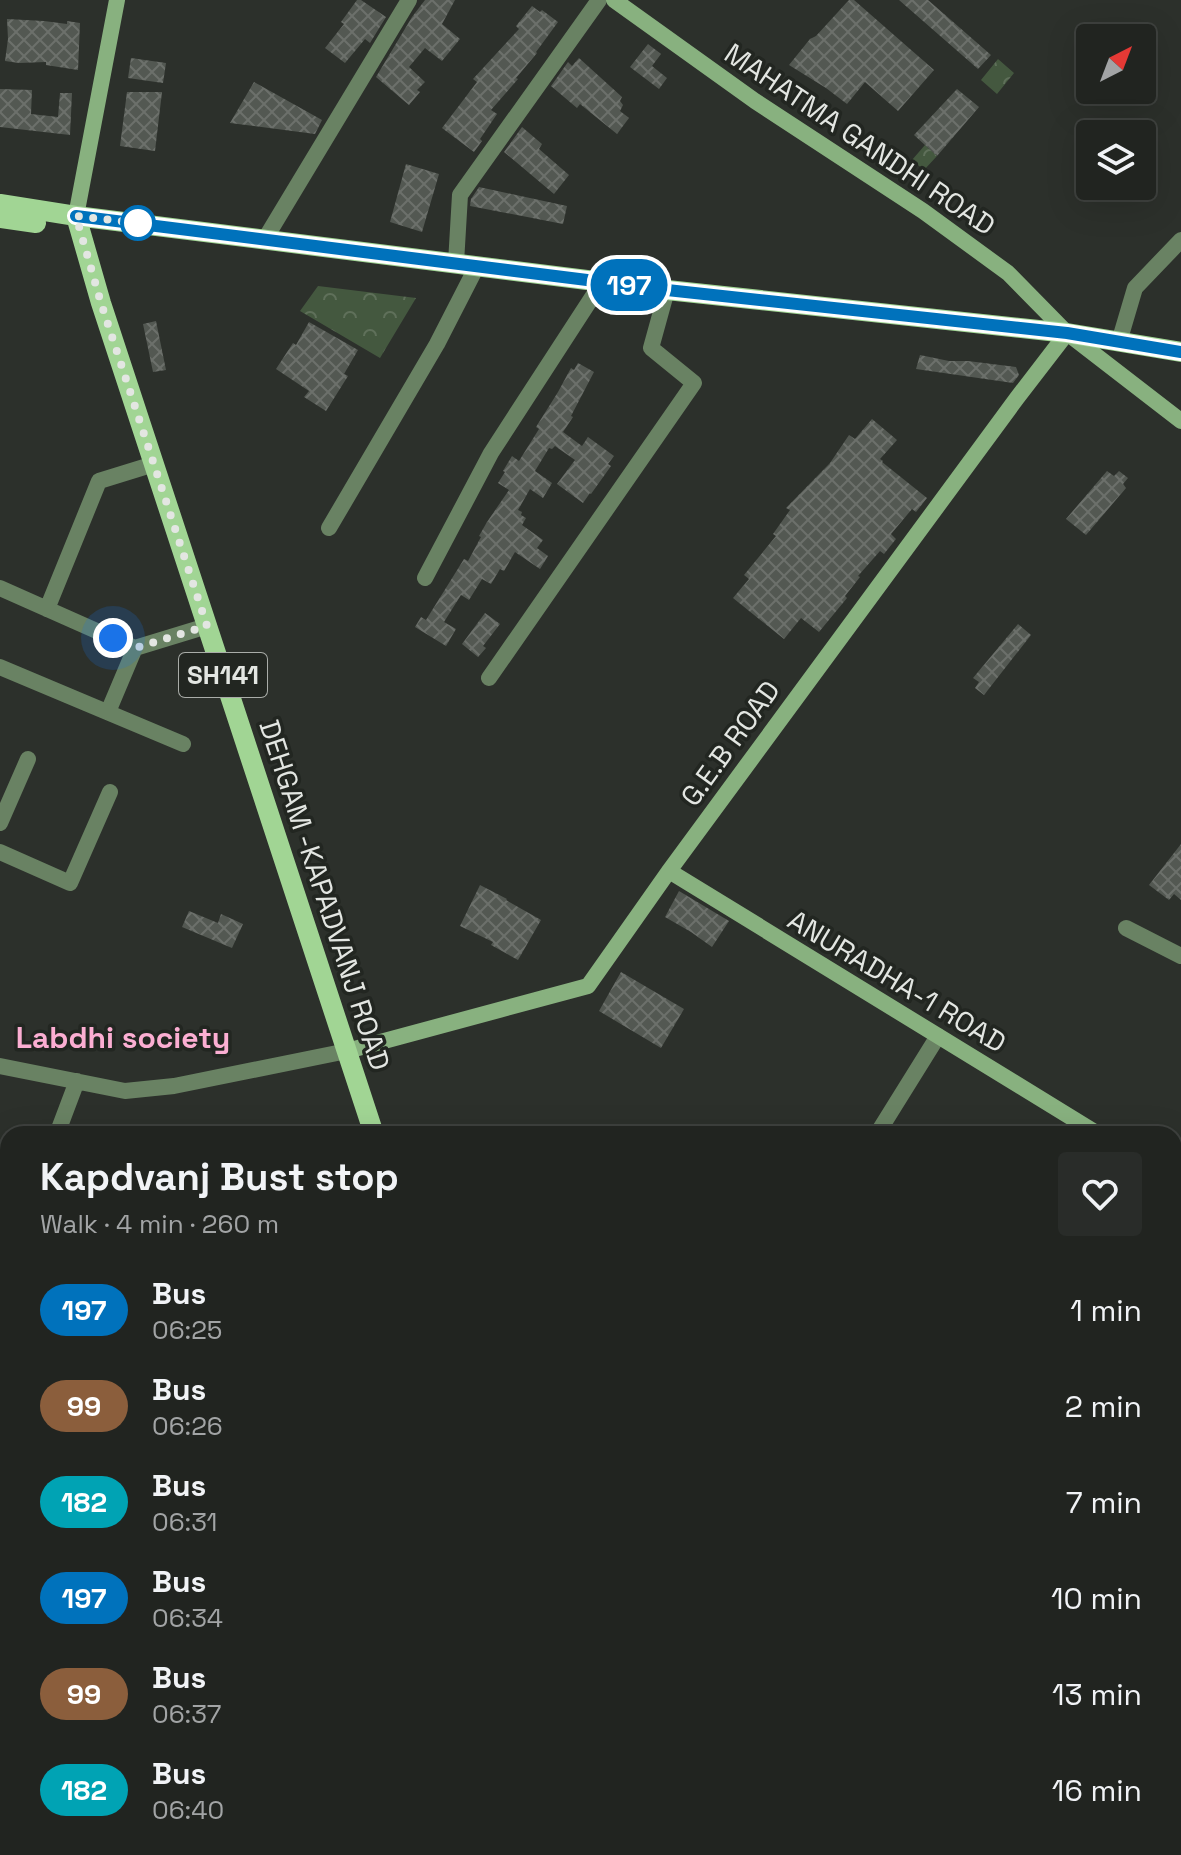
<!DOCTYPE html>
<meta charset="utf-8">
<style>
:root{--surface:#212420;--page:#292c29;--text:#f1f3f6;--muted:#a2a4a5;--line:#3e413e}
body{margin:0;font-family:"Space Grotesk",sans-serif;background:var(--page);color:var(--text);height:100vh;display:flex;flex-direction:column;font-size:30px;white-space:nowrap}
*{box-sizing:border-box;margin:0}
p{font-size:26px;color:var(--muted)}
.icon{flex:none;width:44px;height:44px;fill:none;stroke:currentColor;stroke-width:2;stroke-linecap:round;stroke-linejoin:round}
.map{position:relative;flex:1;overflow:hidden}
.drawer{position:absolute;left:0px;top:1126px;width:1182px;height:730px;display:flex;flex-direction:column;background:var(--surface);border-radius:24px 24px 0 0;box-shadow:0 8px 32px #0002,0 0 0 2px var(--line)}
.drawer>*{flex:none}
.badge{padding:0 16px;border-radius:26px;font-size:28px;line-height:52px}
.needle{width:52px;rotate:42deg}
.tools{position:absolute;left:1076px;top:24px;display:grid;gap:16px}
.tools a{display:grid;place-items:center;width:80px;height:80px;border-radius:8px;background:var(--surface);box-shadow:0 8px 32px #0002,0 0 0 2px var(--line);font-size:40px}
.you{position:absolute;width:40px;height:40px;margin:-20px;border:6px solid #fff;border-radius:50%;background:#1a73e8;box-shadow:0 0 0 12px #1a73e833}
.map>.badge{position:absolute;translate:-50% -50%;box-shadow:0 0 0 4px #fff}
.round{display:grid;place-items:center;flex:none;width:84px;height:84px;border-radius:8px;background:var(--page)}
.overview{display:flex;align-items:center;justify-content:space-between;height:136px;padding:0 40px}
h1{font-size:38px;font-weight:700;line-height:60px}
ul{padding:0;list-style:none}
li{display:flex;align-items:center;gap:24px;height:96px;padding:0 40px}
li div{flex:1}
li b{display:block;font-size:30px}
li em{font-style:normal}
li .badge{min-width:88px;font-weight:700;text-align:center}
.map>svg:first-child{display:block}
</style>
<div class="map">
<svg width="1181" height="1855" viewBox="0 0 1181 1855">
<defs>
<pattern id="forest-crowns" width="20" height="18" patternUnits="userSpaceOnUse" patternTransform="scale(2)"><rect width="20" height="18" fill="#44583f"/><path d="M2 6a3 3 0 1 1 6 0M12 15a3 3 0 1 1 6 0" fill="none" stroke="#5f705a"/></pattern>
<pattern id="building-cross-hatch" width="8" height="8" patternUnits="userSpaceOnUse" patternTransform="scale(2)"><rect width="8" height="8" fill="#535852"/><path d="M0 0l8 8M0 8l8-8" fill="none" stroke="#6c706b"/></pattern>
</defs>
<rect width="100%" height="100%" fill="#2c302b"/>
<path fill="url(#forest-crowns)" d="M998 59 1014 73 997 94 981 80Z
M925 145 937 156 924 170 912 160Z
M318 286 416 298 380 358 300 311Z"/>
<path fill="url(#building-cross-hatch)" d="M357 0H361L386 17 370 43 365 39 345 63 325 48 344 24 341 22Z
M425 0H455L442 24 460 39 442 61 425 48 409 67 425 82 417 90 420 92 409 105 376 77 412 17Z
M849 0H854L934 70 898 111 865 82 847 104 826 88 789 65 810 39 816 36Z
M899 0H928L991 55 978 69Z
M532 6 540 12 542 10 558 22 536 52 537 53 516 78 518 79 491 110 497 114 480 139 482 141 474 152 442 128 477 82 473 79 519 29 516 26Z
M7 19 44 21 67 24V21L80 23 78 70 46 65V62L19 63 5 61 8 39Z
M648 44 661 54 652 66 667 78 659 89 630 67Z
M131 58 166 63 163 83 128 78Z
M579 58 622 97 620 101 623 105 620 111 629 118 617 134 580 104 577 108 551 86 568 62 572 66Z
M254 82 322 120 315 134 230 123Z
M0 89 32 90 31 114 58 117 60 93H72L70 135 0 127Z
M957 89 979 107 937 156 914 135Z
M127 92H162L155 151 120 146Z
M522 127 542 144 539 149 569 175 554 194 504 152Z
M406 164 439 174 422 232 390 222Z
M479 187 567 206 563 224 470 206 471 199Z
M156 321 166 370 153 372 143 324Z
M309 322 358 350 344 374 348 376 326 411 304 397 309 391 276 369 293 343 296 345Z
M920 355 949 361H968L1016 367 1019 375 1013 383 916 369Z
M578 363 594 372 571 416 573 417 563 432 582 446 588 437 614 456 608 464 611 466 591 494 590 493 583 503 557 484 575 460 555 446 552 449 549 448 535 471 552 483 543 498 530 489 518 510 522 512 521 515 526 518 522 525 543 540 537 548 548 556 540 569 515 552 504 571 500 569 491 584 482 579 469 600 461 595 444 622 456 629 446 646 415 627 421 617 426 620 464 559 468 561 481 537 479 536 487 522 509 490 498 483 505 472 503 471 512 456 519 461 539 429 536 427 558 392 571 368 574 370Z
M872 419 897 440 880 459 883 461 882 462 927 498 916 512 912 509 891 534 896 539 884 554 880 551 858 576 860 577 845 596 847 598 819 632 801 618 784 639 733 598 749 579 744 575 776 536 773 534 790 510 786 508 830 463 849 435 855 439Z
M1107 471 1114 476 1119 471 1128 478 1123 484 1126 488 1086 535 1066 519Z
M485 613 500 624 483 646 486 648 478 657 462 644Z
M1018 624 1031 635 984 695 975 688 979 682 973 678Z
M1181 844V900L1174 894 1169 900 1149 885Z
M480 885 507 899 506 900 541 920 518 960 491 945 493 942 460 926Z
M679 891 729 921 712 947 691 932 665 917Z
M189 911 218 923 221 914 243 924 232 948 182 927Z
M621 972 684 1009 661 1048 599 1011Z"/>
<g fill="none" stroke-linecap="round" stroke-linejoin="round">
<path stroke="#698263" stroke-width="16" d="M265 239 409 0
M456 263 460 195 599 0
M1119 342 1135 288 1181 240
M329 528 437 344 477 266
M425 578 491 453 602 282
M0 588 135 648
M47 609 99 481 154 464
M0 667 183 744
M489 678 694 383 651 348 667 290
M108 712 135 648 207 626
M0 823 28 759
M0 852 70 883 110 792
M1126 928 1181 956
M0 1066 125 1091 174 1086 347 1051
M57 1134 77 1081
M877 1134 938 1036
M0 1189 8 1193
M0 1406 8 1409
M0 1464H8
M0 1572 8 1571
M1174 1617 1181 1619"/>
<path stroke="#88b17f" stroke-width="16" d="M614 0 755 101 923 211 1008 273 1067 333 1181 421
M76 216 117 0
M669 871 1098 1134
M347 1051 588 986 669 871 1017 398 1067 333
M1174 1181 1181 1185"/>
<path stroke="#a1d594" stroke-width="20" d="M0 204 76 216 667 290 1067 333 1181 352
M76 216 101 303 374 1134
M0 218 36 223
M585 1848 587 1855"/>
</g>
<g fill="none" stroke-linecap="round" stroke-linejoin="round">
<g stroke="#fff" stroke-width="18">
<path id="line" d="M76 216 667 290 1067 333 1181 352"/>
</g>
<use href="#line" stroke="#0072bc" stroke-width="12"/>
<path stroke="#e3e6e2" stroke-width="8" stroke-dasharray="0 14.4" d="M113 638 135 648 207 626 101 303 76 216 138 223"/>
</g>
<circle fill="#fff" stroke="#0072bc" stroke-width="4" cx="138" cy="223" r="16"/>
<g text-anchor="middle" stroke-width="7" stroke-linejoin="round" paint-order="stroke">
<rect fill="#222621" stroke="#a9aca8" stroke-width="2" x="179" y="653" width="88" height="44" rx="6"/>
<g font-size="26" font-weight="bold" fill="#e3e6e2">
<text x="223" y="684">SH141</text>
</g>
<g font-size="28" fill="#e3e6e2" stroke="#222621">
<text transform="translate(860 139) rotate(34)" y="10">MAHATMA GANDHI ROAD</text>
<text transform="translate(730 743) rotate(-54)" y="10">G.E.B ROAD</text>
<text transform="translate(325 895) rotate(72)" y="10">DEHGAM -KAPADVANJ ROAD</text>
<text transform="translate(897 981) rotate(31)" y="10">ANURADHA-1 ROAD</text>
</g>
<g font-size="30" font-weight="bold" fill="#fbaed2" stroke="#222621">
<text x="123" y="1048">Labdhi society</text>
</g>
</g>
</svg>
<div class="tools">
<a><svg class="needle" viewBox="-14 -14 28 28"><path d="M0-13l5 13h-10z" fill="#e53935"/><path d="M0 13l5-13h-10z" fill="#a2a4a5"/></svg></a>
<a><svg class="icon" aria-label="layers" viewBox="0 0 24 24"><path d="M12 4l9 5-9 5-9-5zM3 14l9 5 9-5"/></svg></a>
</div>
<div class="you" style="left:113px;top:638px"></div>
<b class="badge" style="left:629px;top:285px;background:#0072bc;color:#fff">197</b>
<section class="drawer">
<div class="overview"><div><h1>Kapdvanj Bust stop</h1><p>Walk · 4 min · 260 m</p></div><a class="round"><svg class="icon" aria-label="heart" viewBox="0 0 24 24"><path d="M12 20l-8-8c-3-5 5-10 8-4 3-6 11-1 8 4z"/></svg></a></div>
<ul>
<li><span class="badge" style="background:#0072bc;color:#fff">197</span><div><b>Bus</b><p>06:25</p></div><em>1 min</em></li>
<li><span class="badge" style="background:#8b5e3c;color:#fff">99</span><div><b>Bus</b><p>06:26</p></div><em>2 min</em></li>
<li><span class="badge" style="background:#00a3b4;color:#fff">182</span><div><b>Bus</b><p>06:31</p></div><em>7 min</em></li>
<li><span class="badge" style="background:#0072bc;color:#fff">197</span><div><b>Bus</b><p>06:34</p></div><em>10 min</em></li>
<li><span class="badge" style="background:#8b5e3c;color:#fff">99</span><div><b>Bus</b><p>06:37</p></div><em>13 min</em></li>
<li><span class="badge" style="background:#00a3b4;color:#fff">182</span><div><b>Bus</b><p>06:40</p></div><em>16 min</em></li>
</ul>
</section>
</div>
